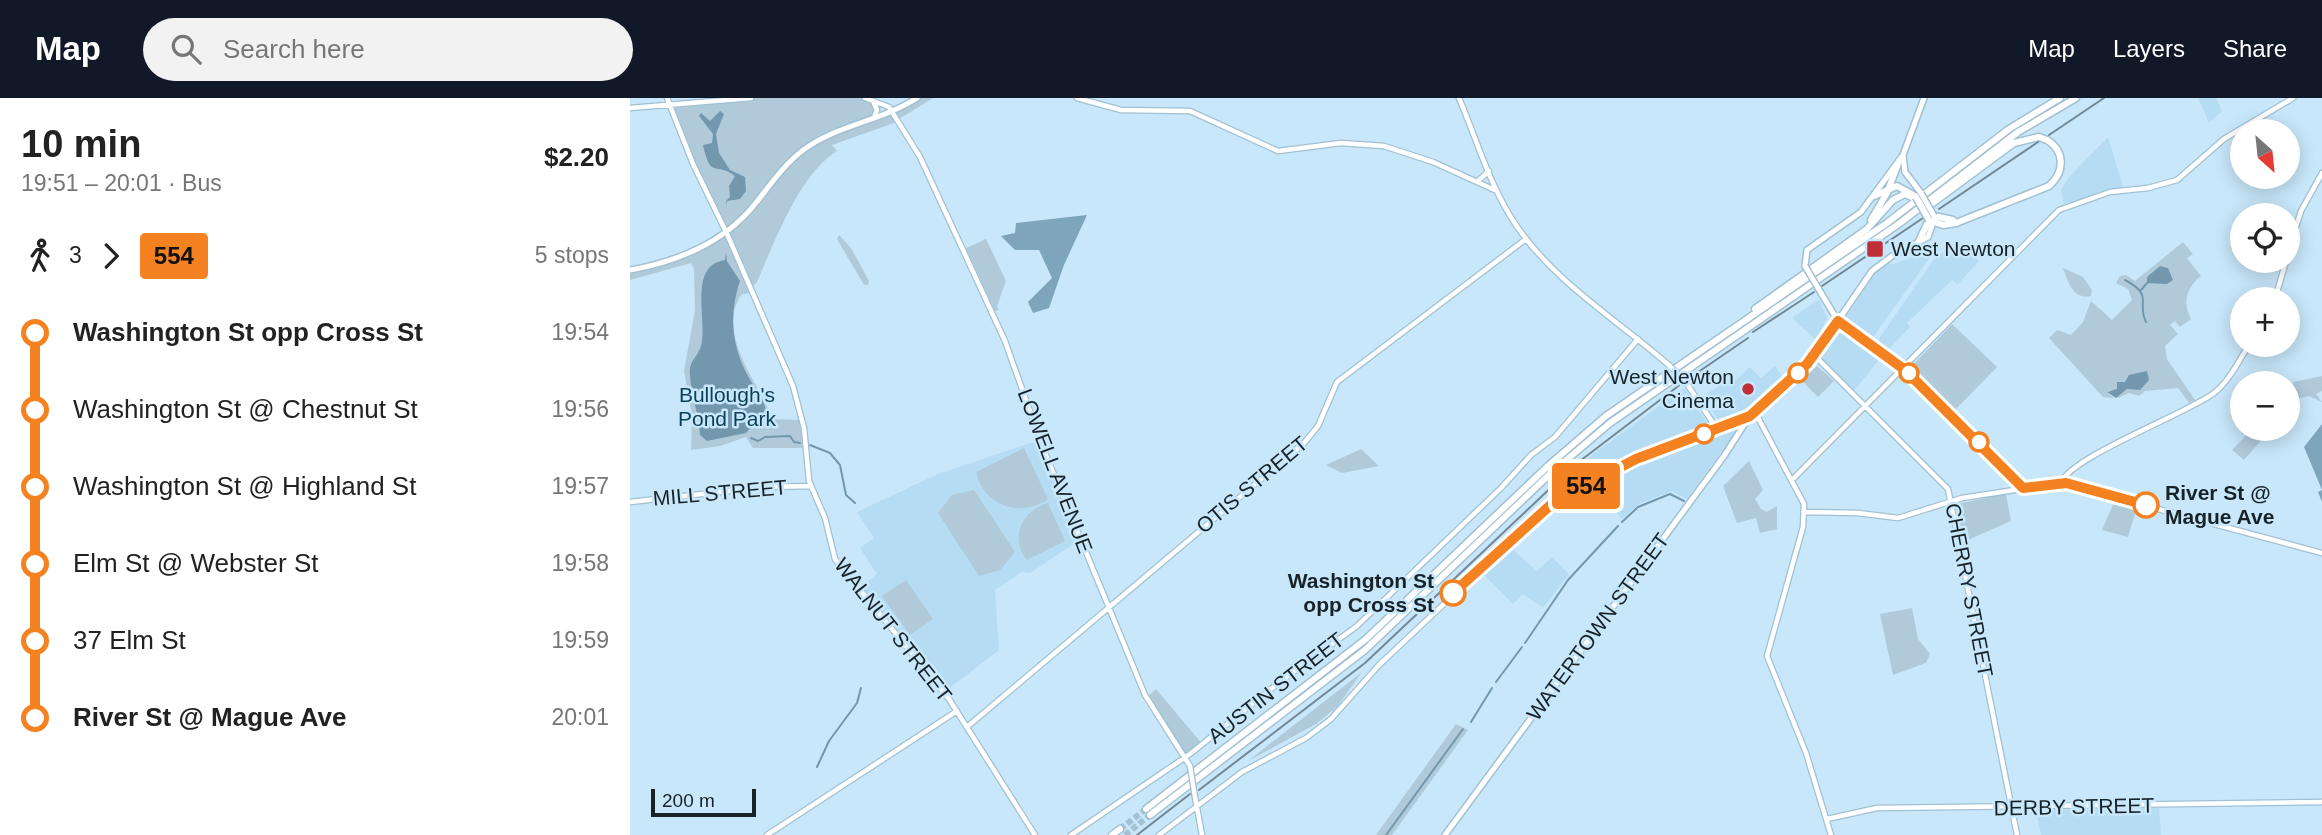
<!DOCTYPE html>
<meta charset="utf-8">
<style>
:root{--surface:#fff;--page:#f2f2f2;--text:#222;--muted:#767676;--accent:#111827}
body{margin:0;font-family:Arial,sans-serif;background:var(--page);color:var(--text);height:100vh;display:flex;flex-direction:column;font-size:26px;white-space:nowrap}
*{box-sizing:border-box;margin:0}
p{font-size:23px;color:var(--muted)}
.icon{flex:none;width:38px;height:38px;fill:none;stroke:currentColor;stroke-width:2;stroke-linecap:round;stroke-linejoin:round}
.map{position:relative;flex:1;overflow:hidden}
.details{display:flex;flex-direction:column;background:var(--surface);width:630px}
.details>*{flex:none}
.badge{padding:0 14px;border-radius:5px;font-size:24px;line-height:46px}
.needle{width:46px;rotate:153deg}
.controls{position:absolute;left:1600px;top:21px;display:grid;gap:14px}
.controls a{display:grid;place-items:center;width:70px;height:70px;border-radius:50%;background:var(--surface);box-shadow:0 4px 18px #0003;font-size:35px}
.scale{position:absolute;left:21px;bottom:18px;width:105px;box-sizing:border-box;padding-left:7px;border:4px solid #172329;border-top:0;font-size:19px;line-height:24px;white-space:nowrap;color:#172329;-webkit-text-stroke:5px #c8e7fa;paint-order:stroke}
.map>.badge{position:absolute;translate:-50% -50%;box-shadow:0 0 0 4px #fff}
.legs{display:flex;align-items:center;gap:10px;height:77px;padding:0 21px;font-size:23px}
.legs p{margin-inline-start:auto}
.overview{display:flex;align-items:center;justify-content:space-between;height:119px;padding:0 21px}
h1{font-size:38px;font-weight:600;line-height:52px}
ul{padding:0 21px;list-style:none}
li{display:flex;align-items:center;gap:24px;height:77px;font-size:26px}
li i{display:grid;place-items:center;width:10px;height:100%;margin:0 9px;background:currentColor}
li i::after{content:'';width:18px;height:18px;margin:-9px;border:5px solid;border-radius:50%;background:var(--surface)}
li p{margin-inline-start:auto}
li:first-child i{background:linear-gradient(#0000 50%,currentColor 0)}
li:last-child i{background:linear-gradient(currentColor 50%,#0000 0)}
header{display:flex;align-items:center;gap:42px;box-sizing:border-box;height:98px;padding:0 35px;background:var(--accent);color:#fff}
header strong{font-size:33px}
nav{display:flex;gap:38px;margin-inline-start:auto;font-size:24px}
.search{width:490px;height:63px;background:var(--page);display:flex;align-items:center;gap:18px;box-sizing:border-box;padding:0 24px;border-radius:38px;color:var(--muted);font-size:26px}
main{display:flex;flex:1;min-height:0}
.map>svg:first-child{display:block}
</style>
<header>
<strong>Map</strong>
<div class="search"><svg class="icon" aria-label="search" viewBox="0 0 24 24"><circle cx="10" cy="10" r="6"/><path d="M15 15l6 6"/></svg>Search here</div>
<nav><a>Map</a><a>Layers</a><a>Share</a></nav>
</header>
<main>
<section class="details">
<div class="overview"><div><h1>10 min</h1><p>19:51 – 20:01 · Bus</p></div><b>$2.20</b></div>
<div class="legs"><svg class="icon" aria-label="walk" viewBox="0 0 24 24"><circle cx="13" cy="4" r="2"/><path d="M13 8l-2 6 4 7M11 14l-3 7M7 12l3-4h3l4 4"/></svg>3<svg class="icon" aria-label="forward" viewBox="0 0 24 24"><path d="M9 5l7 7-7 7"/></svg><b class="badge" style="background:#f58220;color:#111">554</b><p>5 stops</p></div>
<ul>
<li><i style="color:#f58220"></i><b>Washington St opp Cross St</b><p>19:54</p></li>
<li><i style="color:#f58220"></i><span>Washington St @ Chestnut St</span><p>19:56</p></li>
<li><i style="color:#f58220"></i><span>Washington St @ Highland St</span><p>19:57</p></li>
<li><i style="color:#f58220"></i><span>Elm St @ Webster St</span><p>19:58</p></li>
<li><i style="color:#f58220"></i><span>37 Elm St</span><p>19:59</p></li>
<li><i style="color:#f58220"></i><b>River St @ Mague Ave</b><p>20:01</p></li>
</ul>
</section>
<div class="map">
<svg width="1692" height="737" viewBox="0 0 1692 737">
<rect width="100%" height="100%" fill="#c8e7fa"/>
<path fill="#b6dcf3" d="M1568 0H1586L1592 13 1579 25Z
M1478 39 1493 89 1434 106 1431 92 1440 78Z
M1329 144 1349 163 1328 186 1322 182 1277 225 1280 229 1257 253 1246 245 1304 161Z
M1295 154 1301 158 1241 242 1213 223 1245 176 1257 165 1264 166Z
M1189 201 1197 220 1186 242 1162 220Z
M1209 231 1251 259 1224 293 1191 260Z
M1145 268 1153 280 1108 318 1090 324 1072 299 1103 279 1106 282 1120 269 1131 280Z
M1054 290 1079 328 1003 357 917 399 959 359Z
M1108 331 1057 401 1042 393 1009 406 992 421 966 388 1023 361Z
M403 344 407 346 448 443 400 475 392 474 365 492 369 552 317 592 231 489 247 476 230 450 244 440 227 414 308 376Z
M881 450 907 473 922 459 939 476 913 510 893 496 883 506 852 475Z
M1529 710 1531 737H1411L1406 712Z"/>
<path fill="#b0cada" d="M121 0H235L245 6V18L287 0H303L261 26 202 47 207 53C170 75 144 145 127 184L121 190 123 195 112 196C84 235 130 285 142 321L172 322 176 350H123L116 339 90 348 61 352 62 317 54 273 65 212 64 171 61 165 0 182V172L58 156 96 134 63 66 39 7Z
M209 137 221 150 239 183 238 187H234L207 141Z
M356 141 376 183 367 208 369 212 365 213 336 150Z
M1553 144 1563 156 1557 160 1571 178C1557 189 1552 204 1561 221L1550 229 1545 223 1540 227 1548 236 1535 248 1537 261 1565 302 1559 305 1548 290 1515 293 1509 298 1499 295 1488 300 1480 292 1477 294 1484 300 1473 299 1419 240 1427 232 1441 237 1453 224 1461 203 1482 222 1502 202 1498 191 1486 185 1490 178 1496 177 1505 183Z
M1433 170 1453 179 1462 192 1461 198C1443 202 1438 184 1433 170Z
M1322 226 1367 269 1323 314 1280 270Z
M1187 268 1204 283 1188 299 1171 282Z
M1692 278V293L1686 296 1692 304 1679 298 1667 301 1663 284Z
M1622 331H1641L1614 362 1602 352Z
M394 350 418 401C390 421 353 407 346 374Z
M731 351 749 368 712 375 696 367Z
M1119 363 1133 392 1125 401 1131 411 1137 414 1147 408V431L1130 435 1126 420 1107 425 1093 388Z
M344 392 385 454 370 472 349 478 308 415 322 397Z
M1376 396 1381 423 1333 444 1327 406Z
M1485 402 1507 409 1498 439 1472 432Z
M418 405 435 443 397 462C379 440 392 412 418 405Z
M276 482 303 521 280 537 252 498Z
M1282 510 1288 541 1300 556 1296 565 1263 577 1250 516Z
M732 574 707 609 686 626 618 663Z
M526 591 573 647 556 660 516 600Z
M826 626 838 632 762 737H746Z"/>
<path fill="#7fa5bb" d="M457 117 434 167 419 210 403 215 398 204 422 180 409 152H385L371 138 385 135 386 125Z
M1692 326V404L1688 394 1692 392 1674 349Z"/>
<path fill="#7398ae" d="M90 13 94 16 86 36 89 55 100 72 115 79 116 93 110 101 97 103 96 107V103L100 99 99 88 105 78C86 63 81 83 73 47L82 45 83 36 69 18 71 15 80 23Z
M96 154 97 163 110 183C99 215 101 247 118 278 124 289 133 300 136 312L116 335 77 343 70 337C69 316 61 297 60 277 58 263 68 259 71 248 78 224 57 167 95 162Z
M1530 168 1538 170 1543 182 1537 186 1517 185V179Z
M1517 273 1519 282 1510 292 1497 291 1486 300 1477 294 1487 291V284H1495L1499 277Z"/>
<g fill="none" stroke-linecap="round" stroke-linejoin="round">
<path stroke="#7398ae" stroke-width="2" d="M1495 182C1525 198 1506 204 1516 224
M1511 192 1517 185
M121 340 128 343 135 339 160 338 164 344 170 345
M180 347 200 355 210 367 216 397 225 405
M992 424 1008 409 1040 396 1054 403
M895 545 938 482 988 428
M866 584 892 549
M841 624 862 590
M187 669 199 643 227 605 231 590
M756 737 833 631"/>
<path stroke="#a5c0d0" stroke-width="6" stroke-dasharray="6 3" stroke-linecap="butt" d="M490 731 516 711
M495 737 520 717"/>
<g stroke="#a1c0d2" stroke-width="7">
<path id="secondary" d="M37 0 63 66 98 138 163 288 174 330 179 383 195 420 205 461 319 601 405 737
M235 0 259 9 290 59 375 243 413 350 515 597 560 668
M447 0 491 12 560 13 648 53 711 45 754 48 803 64 867 93
M829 0C847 42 860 89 886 127 924 184 989 223 1040 268
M243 3 247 12 244 20
M0 10 121 0
M848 83 859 73
M1657 157 1671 113 1692 75
M1645 201 1656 163
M1208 223 1275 272 1393 390
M1184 257 1318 391 1387 737
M1057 286 1087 331
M1125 314 1174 406 1173 429 1137 558 1176 655 1201 737
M1163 381 1429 112 1480 94 1518 90 1547 82 1594 41 1663 0
M1431 385C1440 359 1556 316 1584 295 1599 284 1609 262 1619 247
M0 404 135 389 180 388
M1175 414 1228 415 1268 420 1332 400 1431 385 1692 455
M337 629 674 345 688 328 707 284 896 141
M565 699 572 737
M1197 721 1247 710 1692 704
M137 737 327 613
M441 737 560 656 651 583 727 528 871 390 901 357 925 339 1008 241
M529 737 612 674 676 640 701 621 749 567 916 410 1006 361 1119 319"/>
</g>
<g stroke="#a1c0d2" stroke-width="8">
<path id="primary" d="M1291 95 1275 74 1273 57 1294 0
M1175 168 1177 152 1231 114 1273 57
M0 172C47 164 95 144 125 106 142 85 156 63 179 48 213 26 253 22 287 0
M1191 195 1208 223
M815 737 1094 358 1119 319 1181 262 1242 173 1262 158 1298 139 1304 122"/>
</g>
<g stroke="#a1c0d2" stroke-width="9">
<path id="highway" d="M1244 98 1267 88 1285 98
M1296 110 1384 45 1409 39
M1304 118 1323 122
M1241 122 1257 95 1269 63
M1289 143 1299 122 1313 127 1326 125 1419 88C1435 74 1435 53 1417 42
M1125 211 1237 131 1263 102 1275 96 1284 100
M516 711 736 541 918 368 976 318 1257 125 1379 31 1430 0
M520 717 735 552 921 375 980 325 1270 125 1388 34 1446 0
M482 737 490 731"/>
</g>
<use href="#secondary" stroke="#fff" stroke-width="4.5"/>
<use href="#primary" stroke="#fff" stroke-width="5"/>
<use href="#highway" stroke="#fff" stroke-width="6"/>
<path stroke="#728895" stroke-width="2" d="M1419 37 1474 0
M1309 111 1411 42
M1192 188 1293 120
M1123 234 1184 194
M1058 281 1118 240
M569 692 735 565 946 366 1051 286
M507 737 560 696"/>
<g stroke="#a1c0d2" stroke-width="7" stroke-linecap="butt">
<path id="secondary-bridge" d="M1040 268 1057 286
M560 668 565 699"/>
</g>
<g stroke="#a1c0d2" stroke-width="8" stroke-linecap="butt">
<path id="primary-bridge" d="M1291 95 1304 118
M1175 168 1191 195"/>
</g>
<g stroke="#a1c0d2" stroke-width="9" stroke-linecap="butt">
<path id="highway-bridge" d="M1409 39 1417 42
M1286 99 1299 122"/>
</g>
<use href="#secondary-bridge" stroke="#fff" stroke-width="4.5"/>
<use href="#primary-bridge" stroke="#fff" stroke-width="5"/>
<use href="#highway-bridge" stroke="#fff" stroke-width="6"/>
</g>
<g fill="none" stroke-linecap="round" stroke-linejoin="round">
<g stroke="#fff" stroke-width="16">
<path id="line-1" d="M823 495 925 403 1006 361 1120 318 1177 266 1208 223 1275 272 1393 390 1436 385 1516 407"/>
</g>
<use href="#line-1" stroke="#f58220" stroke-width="10"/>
</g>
<g fill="#bf2f38" stroke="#c8e7fa" stroke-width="2.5">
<rect x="1236" y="142" width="18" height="18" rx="3.5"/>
<circle cx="1118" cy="291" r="7"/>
</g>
<g fill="#fff" stroke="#f58220" stroke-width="3.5">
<circle cx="1168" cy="275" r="9"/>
<circle cx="1279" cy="275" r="9"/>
<circle cx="1074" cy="336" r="9"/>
<circle cx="1349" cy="344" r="9"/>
<circle cx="1516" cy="407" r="12"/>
<circle cx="823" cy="495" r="12"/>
</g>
<g text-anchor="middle" stroke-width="5" stroke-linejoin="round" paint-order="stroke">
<g font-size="21" fill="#172329" stroke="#c8e7fa" text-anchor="start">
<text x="1261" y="158">West Newton</text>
<text x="1104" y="286" text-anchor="end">West Newton<tspan x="1104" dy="24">Cinema</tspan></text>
</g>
<g font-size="21" fill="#0a3e56" stroke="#c8e7fa">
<text x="97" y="304">Bullough's<tspan x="97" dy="24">Pond Park</tspan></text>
</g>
<g font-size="21" fill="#172329" stroke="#c8e7fa">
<text transform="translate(425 373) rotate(69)" y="7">LOWELL AVENUE</text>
<text transform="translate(622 387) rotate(-40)" y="7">OTIS STREET</text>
<text transform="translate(90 395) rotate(-5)" y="7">MILL STREET</text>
<text transform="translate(1339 492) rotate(79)" y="7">CHERRY STREET</text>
<text transform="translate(968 529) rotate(-54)" y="7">WATERTOWN STREET</text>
<text transform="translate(263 532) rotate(52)" y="7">WALNUT STREET</text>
<text transform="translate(646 590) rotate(-38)" y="7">AUSTIN STREET</text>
<text transform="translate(1444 709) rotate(-1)" y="7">DERBY STREET</text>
</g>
<g font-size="21" font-weight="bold" fill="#172329" stroke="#c8e7fa" text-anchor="start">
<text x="1535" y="402">River St @<tspan x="1535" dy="24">Mague Ave</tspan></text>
<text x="804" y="490" text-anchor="end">Washington St<tspan x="804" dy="24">opp Cross St</tspan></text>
</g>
</g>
</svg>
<div class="controls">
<a><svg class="needle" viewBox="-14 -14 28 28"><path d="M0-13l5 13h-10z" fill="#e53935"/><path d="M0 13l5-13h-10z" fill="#767676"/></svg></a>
<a><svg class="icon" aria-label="locate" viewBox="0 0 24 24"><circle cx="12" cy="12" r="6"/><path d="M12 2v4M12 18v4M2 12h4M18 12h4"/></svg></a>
<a>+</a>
<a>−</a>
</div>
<div class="scale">200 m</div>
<b class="badge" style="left:956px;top:388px;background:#f58220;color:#111">554</b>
</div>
</main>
